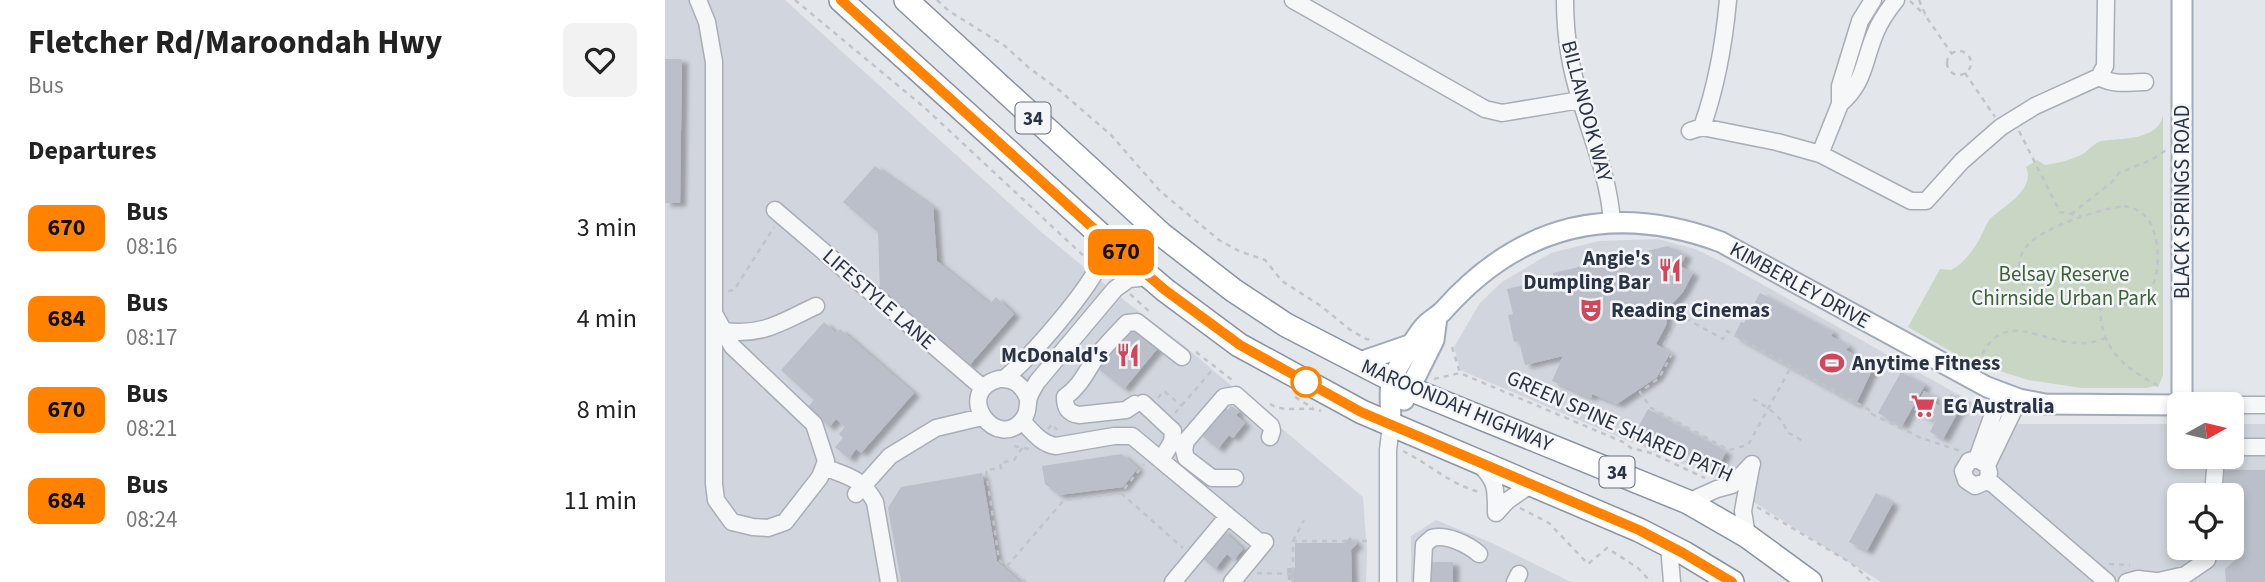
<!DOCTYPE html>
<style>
:root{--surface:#fff;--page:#f2f2f2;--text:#222;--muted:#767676}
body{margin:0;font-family:"Source Sans 3",sans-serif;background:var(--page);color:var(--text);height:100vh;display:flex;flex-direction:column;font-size:26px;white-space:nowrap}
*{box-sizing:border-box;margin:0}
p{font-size:23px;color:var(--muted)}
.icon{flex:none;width:38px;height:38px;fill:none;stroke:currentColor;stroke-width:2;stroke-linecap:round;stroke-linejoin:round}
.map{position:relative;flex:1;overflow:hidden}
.details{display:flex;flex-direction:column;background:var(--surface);width:665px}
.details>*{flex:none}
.badge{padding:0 14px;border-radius:10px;font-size:24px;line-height:46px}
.needle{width:46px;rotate:82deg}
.buttons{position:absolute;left:1502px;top:392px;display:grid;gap:14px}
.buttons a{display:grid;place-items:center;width:77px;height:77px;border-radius:10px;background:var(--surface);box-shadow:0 4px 10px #0003;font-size:35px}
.map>.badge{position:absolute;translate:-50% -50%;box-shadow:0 0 0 4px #fff}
h2{padding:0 28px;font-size:26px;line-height:63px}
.round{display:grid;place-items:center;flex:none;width:74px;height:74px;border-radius:10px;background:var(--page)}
.head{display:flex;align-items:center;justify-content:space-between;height:119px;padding:0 28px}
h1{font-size:33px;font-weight:700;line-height:52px}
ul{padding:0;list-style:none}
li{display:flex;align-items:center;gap:21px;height:91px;padding:0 28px}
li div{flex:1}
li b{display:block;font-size:26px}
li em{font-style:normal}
li .badge{min-width:77px;font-weight:700;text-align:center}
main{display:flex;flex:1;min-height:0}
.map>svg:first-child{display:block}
</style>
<main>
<section class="details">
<div class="head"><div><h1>Fletcher Rd/Maroondah Hwy</h1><p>Bus</p></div><a class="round"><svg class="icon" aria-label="heart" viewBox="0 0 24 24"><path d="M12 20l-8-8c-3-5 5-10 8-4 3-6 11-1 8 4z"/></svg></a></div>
<h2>Departures</h2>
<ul>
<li><span class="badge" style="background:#ff8200;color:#111">670</span><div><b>Bus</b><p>08:16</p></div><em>3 min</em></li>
<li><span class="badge" style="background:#ff8200;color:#111">684</span><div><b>Bus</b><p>08:17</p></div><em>4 min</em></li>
<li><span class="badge" style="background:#ff8200;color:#111">670</span><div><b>Bus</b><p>08:21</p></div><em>8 min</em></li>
<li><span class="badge" style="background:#ff8200;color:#111">684</span><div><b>Bus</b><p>08:24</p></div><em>11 min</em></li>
</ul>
</section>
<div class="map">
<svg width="1600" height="582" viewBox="0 0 1600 582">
<defs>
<filter id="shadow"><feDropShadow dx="6" dy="3.5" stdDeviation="2" flood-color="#0004"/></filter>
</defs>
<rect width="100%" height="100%" fill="#e3e6eb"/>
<path fill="#d1d5dd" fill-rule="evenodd" d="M0 0H120L375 231 464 304 517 344 698 497 702 552 701 582H0Z
M993 239 1030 249 1061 264 1303 400 1352 424H1514V457H1566V424H1600V582H1216L1047 476 795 370 789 347 815 303 837 282 886 253 934 241ZM1514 495H1566V548H1514Z
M771 520 825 542 906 582H746V536Z"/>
<path fill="#c8d6c3" d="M1498 115V375L1494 385 1481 388H1417L1363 380 1301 360 1243 327 1275 269 1286 270C1300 263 1311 247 1318 232 1320 228 1322 222 1326 218 1339 206 1371 189 1361 167L1372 160 1380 165C1394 163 1406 160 1418 154 1424 150 1429 143 1436 141 1455 138 1494 141 1498 115Z"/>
<path fill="#babfc9" filter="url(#shadow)" d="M0 59H17L15 203H0Z
M210 166 268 207 272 261 325 304 331 297 349 314 303 367 215 290 213 232 178 202Z
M1003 246 1021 255 1015 266 1028 273 1018 292 1006 305 1002 314 1001 325 991 344 1005 353 992 377 952 404 927 394 926 398 887 381 898 356 860 365 854 341 849 342 843 315 848 314 842 289 889 278 888 273Z
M1095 293 1168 332 1166 336 1184 346 1181 350 1209 366 1191 404 1069 336 1076 322 1079 323Z
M159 322 171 333 175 329 249 393 196 453 191 449 184 459 170 447 178 438 174 434 180 427 171 419 164 427 142 408 149 400 116 370Z
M465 325 493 348 459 389 430 366Z
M1236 372 1260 385 1237 426 1213 413Z
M1259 391 1270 397 1268 402 1278 408 1286 394 1299 401 1278 439 1265 432 1270 422 1249 410Z
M559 406 563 410 566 406 574 411 571 415 580 423 568 438 564 435 553 449 536 435Z
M983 409 1061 452 1052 469 992 436 987 445 969 435Z
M457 454 473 468 458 487 394 495 380 484 377 466Z
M1558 470H1600V582H1561L1560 569 1576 555V510H1566V495H1558Z
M317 473 332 561 355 582H236L223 508 236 487Z
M1211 493 1228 503 1202 551 1184 542Z
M557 529 578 549 569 560 562 554 550 569 535 556Z
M685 537 692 544 686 550 687 582H630V580H623L622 568H630V543H679Z
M772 562H788V582H754V564Z"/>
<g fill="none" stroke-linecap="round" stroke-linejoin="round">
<g stroke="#a8adb6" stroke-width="19">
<path id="minor" d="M33 0 42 22 49 62V484L51 500 67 522 88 527 103 528 120 522 155 477 161 461 149 424 67 346 50 315
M628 0 820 109 837 113 915 100
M900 0C900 35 905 68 916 101 928 142 944 179 947 222
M1434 77C1450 86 1463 82 1480 82
M1175 104C1200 82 1198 63 1210 34 1215 21 1222 11 1231 0
M1037 127C1052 85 1059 44 1063 0
M1025 131 1037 127 1112 142 1155 154 1246 201H1261L1297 161 1336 127 1370 106 1434 77 1440 66 1441 0
M1155 154 1175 104V86L1195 21 1208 0
M110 210 318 388
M59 331C99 336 116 322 151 306
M340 378C365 358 427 287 437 258 439 252 438 244 438 237
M363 399C358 386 350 378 334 379 286 392 333 455 359 418 364 411 362 404 364 397 366 392 369 387 372 382L450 289 464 279 485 277
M478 403 508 431 507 442 496 460
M470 404 461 410 414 415C403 413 400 408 400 397 414 387 419 376 428 362 437 348 451 335 462 323L472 322 517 357
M1566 405H1600
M357 421C367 431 376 444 391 446L449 436H467L593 541 600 542 567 582
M1566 447H1600
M1312 459 1336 392
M815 465C832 481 831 490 831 513
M1322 465 1312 459 1304 461 1298 471 1301 480 1310 486 1322 481 1324 473 1322 465 1354 399
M159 467C182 476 197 478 210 502L224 582
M570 478H547L521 458 519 450 521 441 559 397 571 395 606 426 607 431 605 437
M1322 481 1328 484 1442 582
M191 494 225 456 271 428 317 417
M1548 495 1551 457
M1023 502 1052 489 1067 485 1087 464
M831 513 842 501 865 485
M1082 536 1078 511 1086 467
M1004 546 1007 582
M1494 581 1520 575 1542 560
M508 582 563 516
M723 582V450L726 426
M757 582 759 545 767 538C781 534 803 544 814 554
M850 582 854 574
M1462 582 1473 579 1499 582"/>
</g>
<g stroke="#a1aab8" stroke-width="23">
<path id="major" d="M692 363 747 344
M739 400 769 340 772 317
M1517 404V0
M726 426C726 412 724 396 726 383 727 375 752 335 758 328 763 321 772 317 778 311 855 224 948 202 1056 242L1322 387 1354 399 1380 404 1514 405"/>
</g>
<g stroke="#8993a3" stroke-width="26">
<path id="highway" d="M176 0 438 237 500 290 574 345 697 412 974 530 1019 553 1067 582
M241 0 496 234 568 290 621 325 745 389 1023 502 1082 536 1145 582"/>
</g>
<path stroke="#c1c4ca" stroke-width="2.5" stroke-dasharray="5 5" stroke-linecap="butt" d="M130 0 260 108 422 259
M272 0 284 11 340 46 363 67 394 90 446 135 495 191 554 240 574 251 600 260 617 281 656 306 684 329 701 339 709 340
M1254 0 1262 18 1287 54
M1245 1 1260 15
M1282 63a12 12 0 1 1 24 0a12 12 0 1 1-24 0Z
M1300 73 1330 117
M1354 131 1395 212 1416 216
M1459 206C1469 208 1476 211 1482 218 1496 236 1498 283 1478 298 1462 310 1415 307 1394 306 1364 305 1341 272 1362 246 1377 227 1435 209 1459 206Z
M1406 214 1446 183 1454 173 1488 159 1501 150
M63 291 69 290 109 227
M465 294 486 313
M1006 305 1018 317 1058 339 1062 331 1208 412 1207 414 1254 437 1295 451
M1435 306C1435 350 1460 368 1495 387
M1015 314 998 347 1008 352 994 378 975 392 986 408 1064 450 1083 445 1126 367
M787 347 795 373
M531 352 567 380
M1313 363C1338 303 1376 346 1420 343 1427 343 1435 340 1441 338
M769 379 795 373 958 442 966 448 986 453 1040 478
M630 397 648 408
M493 398 499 391 517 406
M1088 399C1102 407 1117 416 1122 432L1138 441
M605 404C621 414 640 405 656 411
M510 413 549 368
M383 429 387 424 392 430
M349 446 364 449
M357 448 349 460 335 463 336 468 321 470 334 560 361 582
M738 451C768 466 782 483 817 493
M456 493 518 548
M1092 507 1186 563 1207 582
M855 508 884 523 923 564 942 548 973 568 986 582
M628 541 639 520
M1516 548 1517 558
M1444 564 1465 565
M342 566 399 500 456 493 479 464
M592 573 630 574
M628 582V541H702"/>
<use href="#minor" stroke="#f6f7f9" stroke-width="16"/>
<use href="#major" stroke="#fff" stroke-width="19"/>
<use href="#highway" stroke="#fff" stroke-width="23"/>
</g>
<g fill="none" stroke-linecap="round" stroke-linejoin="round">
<g stroke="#fff" stroke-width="16">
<path id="line" d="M176 0 438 237 500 290 575 345 696 412 974 530 1018 553 1067 582"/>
</g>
<use href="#line" stroke="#ff8200" stroke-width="10"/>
</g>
<defs>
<g id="restaurant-bare" transform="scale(1.89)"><path d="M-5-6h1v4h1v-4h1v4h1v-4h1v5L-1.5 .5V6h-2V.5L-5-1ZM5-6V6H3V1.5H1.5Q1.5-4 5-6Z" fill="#d34558" stroke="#f3f5f8" stroke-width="2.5" paint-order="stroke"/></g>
<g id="theatre-bare" transform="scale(1.89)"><path d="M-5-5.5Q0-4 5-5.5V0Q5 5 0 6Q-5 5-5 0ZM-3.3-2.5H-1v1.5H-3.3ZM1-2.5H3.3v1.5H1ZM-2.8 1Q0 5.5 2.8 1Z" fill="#d34558" stroke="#f3f5f8" stroke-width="2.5" paint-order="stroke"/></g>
<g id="stadium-bare" transform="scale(1.89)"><path d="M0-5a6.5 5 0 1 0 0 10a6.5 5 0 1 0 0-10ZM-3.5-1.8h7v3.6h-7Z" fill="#d34558" stroke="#f3f5f8" stroke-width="2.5" paint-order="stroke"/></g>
<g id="supermarket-bare" transform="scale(1.89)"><path d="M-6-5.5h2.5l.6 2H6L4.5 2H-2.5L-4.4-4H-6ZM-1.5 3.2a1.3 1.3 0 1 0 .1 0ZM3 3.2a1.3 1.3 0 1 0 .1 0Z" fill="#d34558" stroke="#f3f5f8" stroke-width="2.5" paint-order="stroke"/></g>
</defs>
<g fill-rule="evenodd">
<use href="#restaurant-bare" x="1005" y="270"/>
<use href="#theatre-bare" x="926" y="310"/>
<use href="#restaurant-bare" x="463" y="355"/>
<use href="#stadium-bare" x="1167" y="363"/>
<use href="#supermarket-bare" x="1258" y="406"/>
</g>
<circle fill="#fff" stroke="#ff8200" stroke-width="3.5" cx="641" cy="382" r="14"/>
<g text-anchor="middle" stroke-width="5" stroke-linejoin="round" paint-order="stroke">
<g fill="#f3f5f8" stroke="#666d7a" stroke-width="2">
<rect x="350.5" y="102.5" width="35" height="31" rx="5"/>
<rect x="934.5" y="456.5" width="35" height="31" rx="5"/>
</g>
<g font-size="19" font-weight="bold" fill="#2a3344">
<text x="368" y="125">34</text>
<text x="952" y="479">34</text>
</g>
<g font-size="21" fill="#2a3344" stroke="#f3f5f8">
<text transform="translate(922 111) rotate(75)" y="7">BILLANOOK WAY</text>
<text transform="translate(1517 202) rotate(-90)" y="7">BLACK SPRINGS ROAD</text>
<text transform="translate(1135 285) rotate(29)" y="7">KIMBERLEY DRIVE</text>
<text transform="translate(214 299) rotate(41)" y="7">LIFESTYLE LANE</text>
<text transform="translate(792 405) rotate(23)" y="7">MAROONDAH HIGHWAY</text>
<text transform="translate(955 426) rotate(24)" y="7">GREEN SPINE SHARED PATH</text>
</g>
<g font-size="21" font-weight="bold" fill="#2a3344" stroke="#f3f5f8" text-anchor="start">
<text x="985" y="265" text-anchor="end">Angie's<tspan x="985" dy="24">Dumpling Bar</tspan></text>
<text x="946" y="317">Reading Cinemas</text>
<text x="443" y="362" text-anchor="end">McDonald's</text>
<text x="1187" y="370">Anytime Fitness</text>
<text x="1278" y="413">EG Australia</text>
</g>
<g font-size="21" fill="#3e6136" stroke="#f3f5f8">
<text x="1399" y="281">Belsay Reserve<tspan x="1399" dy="24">Chirnside Urban Park</tspan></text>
</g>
</g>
</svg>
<div class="buttons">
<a><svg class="needle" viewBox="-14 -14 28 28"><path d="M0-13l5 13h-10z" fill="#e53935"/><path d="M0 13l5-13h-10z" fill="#767676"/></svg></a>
<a><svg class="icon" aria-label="locate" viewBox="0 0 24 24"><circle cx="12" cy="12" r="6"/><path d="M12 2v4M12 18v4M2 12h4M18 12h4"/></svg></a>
</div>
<b class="badge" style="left:456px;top:252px;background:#ff8200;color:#111">670</b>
</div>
</main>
